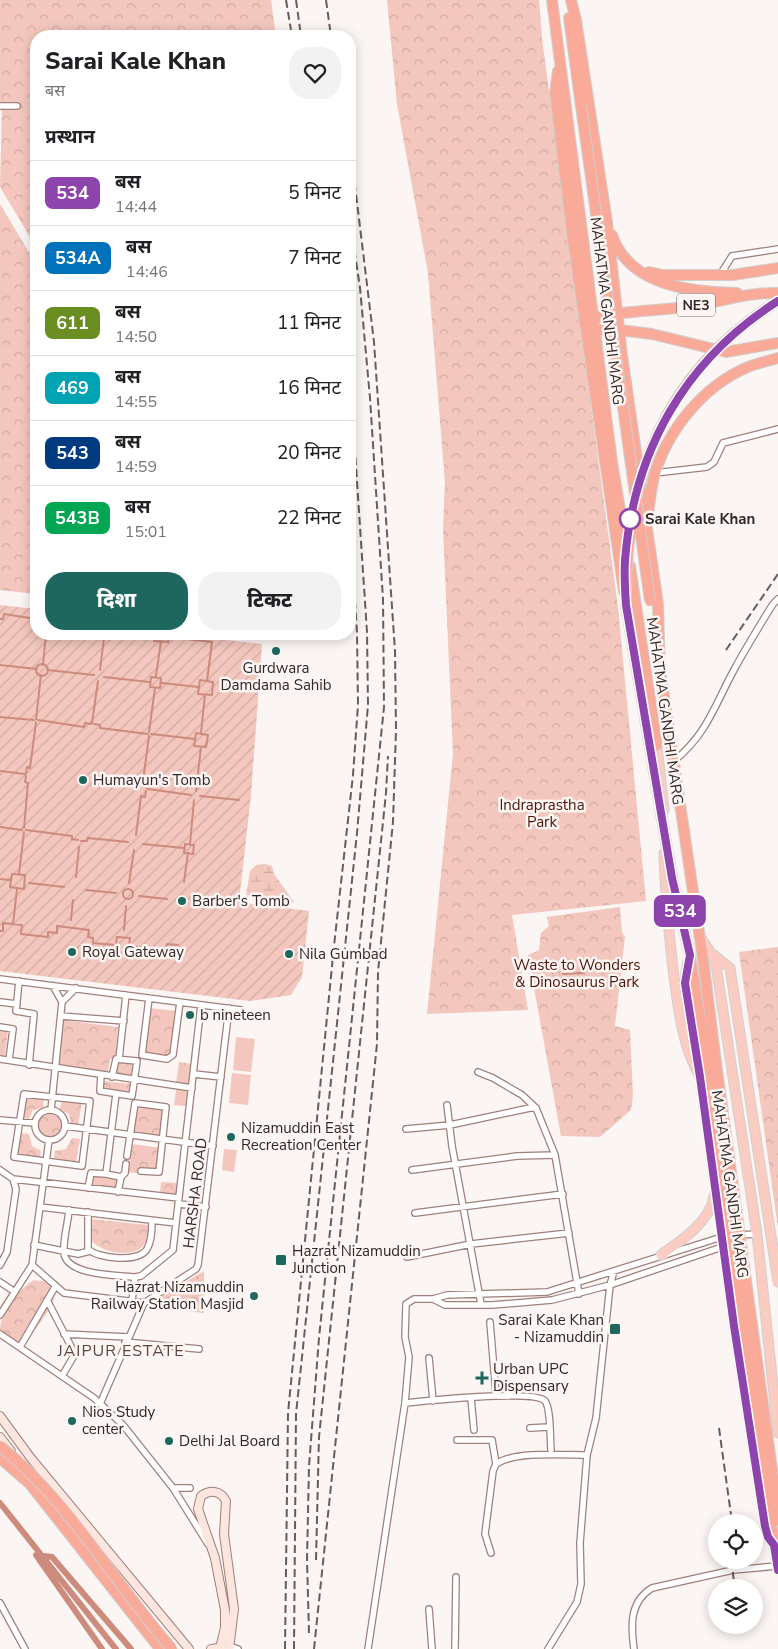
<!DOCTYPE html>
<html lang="hi">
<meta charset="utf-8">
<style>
:root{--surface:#fff;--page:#f2f2f2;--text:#202124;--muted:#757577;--line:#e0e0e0;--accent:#1e675e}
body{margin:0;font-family:"Nunito Sans","Noto Sans Devanagari",sans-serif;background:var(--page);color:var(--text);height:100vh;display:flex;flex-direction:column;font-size:19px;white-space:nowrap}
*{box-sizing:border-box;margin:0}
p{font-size:16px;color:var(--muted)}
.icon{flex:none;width:28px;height:28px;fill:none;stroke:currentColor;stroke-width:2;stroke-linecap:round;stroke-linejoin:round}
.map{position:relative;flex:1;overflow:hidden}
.panel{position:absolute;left:30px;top:30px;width:326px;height:610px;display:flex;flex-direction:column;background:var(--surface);border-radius:20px;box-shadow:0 2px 12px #0003}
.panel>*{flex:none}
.badge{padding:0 10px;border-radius:8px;font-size:18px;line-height:32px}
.tools{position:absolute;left:708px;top:1514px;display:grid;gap:10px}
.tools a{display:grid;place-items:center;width:55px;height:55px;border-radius:50%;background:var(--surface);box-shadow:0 2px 12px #0003;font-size:25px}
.map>.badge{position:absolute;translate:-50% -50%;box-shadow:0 0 0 2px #fff}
h2{padding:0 15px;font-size:19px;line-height:45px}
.round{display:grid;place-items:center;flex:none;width:52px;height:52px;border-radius:20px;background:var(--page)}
.headline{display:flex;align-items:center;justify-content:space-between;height:85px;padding:0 15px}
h1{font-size:24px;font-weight:800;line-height:38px}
.action{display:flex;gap:10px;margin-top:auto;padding:10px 15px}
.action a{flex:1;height:58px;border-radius:20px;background:var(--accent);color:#fff;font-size:20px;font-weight:800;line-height:58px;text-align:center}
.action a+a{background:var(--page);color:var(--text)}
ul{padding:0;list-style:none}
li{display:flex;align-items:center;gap:15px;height:65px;padding:0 15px;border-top:1px solid var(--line)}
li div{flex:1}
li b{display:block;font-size:19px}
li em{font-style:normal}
li .badge{min-width:55px;font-weight:700;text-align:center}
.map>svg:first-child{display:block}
</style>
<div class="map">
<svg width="778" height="1649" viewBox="0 0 778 1649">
<defs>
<pattern id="wetland-marsh" width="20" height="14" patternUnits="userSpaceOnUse" patternTransform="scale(1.25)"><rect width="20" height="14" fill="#f3c7bd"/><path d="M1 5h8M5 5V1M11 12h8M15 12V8" fill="none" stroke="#d1aba2"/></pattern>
<pattern id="park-crowns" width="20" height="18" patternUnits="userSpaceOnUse" patternTransform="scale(1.25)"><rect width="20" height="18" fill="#f3c7bd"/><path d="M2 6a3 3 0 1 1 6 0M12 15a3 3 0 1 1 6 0" fill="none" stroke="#d1aba2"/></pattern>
<pattern id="garden-furrows" width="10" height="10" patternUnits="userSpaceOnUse" patternTransform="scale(1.25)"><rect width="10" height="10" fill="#f3c7bd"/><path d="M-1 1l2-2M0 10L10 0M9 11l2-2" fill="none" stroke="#d1aba2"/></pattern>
</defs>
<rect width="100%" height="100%" fill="#fbf5f3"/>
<path fill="#f3c7bd" d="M236 1037 255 1039 251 1072 233 1070Z
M232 1073 251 1075 248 1105 229 1103Z
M224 1149 237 1150 234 1172 222 1170Z
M91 1176 117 1180 116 1190 90 1186Z"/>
<path fill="url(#wetland-marsh)" d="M265 864 272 866 274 874 294 902 246 895 250 871 256 865Z"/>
<path fill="url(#park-crowns)" d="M0 0H271L276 36H36V247L0 187 2 105H0Z
M387 0H539L542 38 618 607 646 901 512 915 528 1010 427 1014 453 754 443 529 445 483 428 273 397 104Z
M0 204 36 264V594L0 590Z
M620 907 622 932 625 937 615 1026 630 1030 633 1096 631 1110 600 1137 561 1136 528 955 539 950 541 933 549 926 547 917Z
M778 947V1228L739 952Z
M148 1008 177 1011 171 1053 163 1061 145 1057 144 1037Z
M62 1020 118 1027 115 1059H110L108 1072 58 1066Z
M0 1028 8 1029 5 1056 0 1055Z
M117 1061 133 1063 131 1076 115 1074Z
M179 1062 192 1064 189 1086 176 1084Z
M102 1081 130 1084 129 1092 101 1089Z
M176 1090 188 1091 186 1106 174 1105Z
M24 1096 44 1098 43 1108 33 1110 29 1119 22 1118Z
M62 1099 82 1102 78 1125 71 1123 69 1114 60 1109Z
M135 1105 166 1109 162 1136 132 1132Z
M38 1126a12 12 0 1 1 24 0a12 12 0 1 1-24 0Z
M21 1133 29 1134 32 1146 41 1151 40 1159 18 1156Z
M72 1138 80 1139 76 1162 54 1159 55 1151 66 1149Z
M131 1144 162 1148 158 1176 128 1172Z
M161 1182 177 1183 176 1196 160 1194Z
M91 1219 148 1225C148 1232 148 1242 142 1247 131 1258 101 1252 92 1241Z
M204 1271V1313L153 1307 154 1301Z
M34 1280 48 1282 54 1294 53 1304 23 1347 0 1331C0 1313 19 1288 34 1280Z"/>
<path fill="url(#garden-furrows)" d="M0 605 36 609V634H226L225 640 262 644 251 795 239 902 309 911 302 977 291 995 250 1001 0 971Z"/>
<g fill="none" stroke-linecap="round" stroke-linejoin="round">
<path stroke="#cc8b7c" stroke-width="2" d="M0 619H3L4 614 36 619
M96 634 95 636 115 638 116 634
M146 634 155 635 154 641 168 642 169 637 212 642 207 681
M36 670a6 6 0 1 1 12 0a6 6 0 1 1-12 0Z
M0 665 37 669
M43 665 46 634
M47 670 94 675
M100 670 104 638
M156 676 161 641
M104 677 149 682
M151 677 161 678 160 688 150 687Z
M200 680 213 682 212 695 198 694Z
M162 683 198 687
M0 717 34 720
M36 719 41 675
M38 720 84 727 85 723 91 724
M92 723 98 681
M94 724 100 725V728L148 734
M149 732 155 688
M196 733 208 735 206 747 194 746Z
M201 733 205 695
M151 734 195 739
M0 771 25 774
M26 773 27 767 30 768 36 722
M146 788 147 782 143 781 149 736
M148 789 191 795
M196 791 201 747
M200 796 239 800
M0 827 22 830
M24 828 28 783 25 782 26 776
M26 830 72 836V839L78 840
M136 835 141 796 145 797 146 791
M81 841H87L88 838 128 842
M143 844 184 848
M185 844 194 845 193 854 184 853Z
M190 844 194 800
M12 874 25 875 24 889 10 887Z
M19 874 24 832
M76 877 79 847
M0 879 10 880
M184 882 188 853
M29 883 64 887
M129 883 134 850
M123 894a5 5 0 1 1 10 0a5 5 0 1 1-10 0Z
M86 890 116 893
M139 896 167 899
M71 920 73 900
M13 924 17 889
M124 930 126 906
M0 931H3V923L22 925 21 934 48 937V932L57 933V926L89 930 88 937 93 938V943L116 945 117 937 130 938 129 946 166 950 167 944 178 945
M563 974 584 973"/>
<path stroke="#cc8b7c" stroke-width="6" d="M0 1503 116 1649
M102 1649 36 1555 52 1557 131 1649"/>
<g stroke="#9e817a" stroke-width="8">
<path id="street" d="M0 106H17
M720 275 732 256 778 249
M655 473 707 467 714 462 723 443 778 429
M674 761C708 733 715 704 735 668 747 646 760 625 773 604L778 599
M0 979 241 1010
M19 981 16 1011 34 1014 29 1065
M149 998 142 1055 167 1059 173 1055 180 1002
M0 1002 17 1004
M62 1002 76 988
M61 1016 124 1021
M0 1027 13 1029 9 1060
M0 1059 192 1088
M119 1059 126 995
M478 1072 493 1078 522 1095 536 1108 555 1155 579 1294
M194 1074 221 1077
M101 1075 100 1091 132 1096 137 1061 116 1059 112 1077
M24 1094 90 1101 82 1166 14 1157Z
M116 1094 106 1174 121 1177 118 1192
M447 1105 452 1146 481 1304
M35 1125a15 15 0 1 1 30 0a15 15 0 1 1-30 0Z
M51 1110 62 1002 53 986
M0 1120 35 1123
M65 1126 213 1146
M406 1129 450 1125 530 1108H536
M127 1156 135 1103 166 1107 159 1172 141 1171
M0 1170 13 1179 16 1189 7 1252 0 1265
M412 1170 517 1156 555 1155
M121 1177 125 1173 126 1164
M13 1179 179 1198
M88 1188 91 1173 106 1174
M179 1204 206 1207
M40 1207 176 1223 201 1005
M69 1210C68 1223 63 1239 64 1252 65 1276 118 1275 135 1277L141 1276 173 1250 176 1223
M88 1212V1249C98 1259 139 1263 147 1249 152 1241 152 1229 152 1221
M415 1213 563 1194
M739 1235 757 1234
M34 1245 78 1254 90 1251
M407 1257 471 1244 569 1233
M32 1265 64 1293 144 1303
M0 1282 15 1292
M433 1299 445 1305H492L552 1300 610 1285 725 1246
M132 1301 135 1277
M48 1302 75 1354 62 1376
M0 1315 32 1265 49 1140
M490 1322 496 1395
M0 1334 94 1398 123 1425 173 1488 208 1544
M64 1334 128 1337
M125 1342 199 1349
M20 1347 55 1287
M429 1358 433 1401
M471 1398 474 1430
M405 1403C424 1401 536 1389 545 1401 551 1408 550 1440 551 1450
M100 1404 144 1303 196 1269 198 1265 229 1008
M530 1428 549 1427
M457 1440H492L496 1464
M173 1488H190
M491 1553 485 1534 493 1471 496 1464C515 1451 563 1455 587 1455
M0 1603 25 1649
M429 1609 432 1649
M229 1646 238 1649
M368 1649 405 1403 409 1357 405 1337 406 1304 414 1299H433L447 1295 547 1292 725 1236
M455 1649 456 1577
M548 1649 577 1602 581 1584 580 1543 587 1455 596 1418 610 1285 614 1271
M634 1649C631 1626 629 1602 652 1588L733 1570 777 1566"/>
</g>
<g stroke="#9e817a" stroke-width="10">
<path id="secondary" d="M0 1416 30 1457 189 1649
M0 1437 11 1451
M211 1649 225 1647
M220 1649 225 1627V1610L215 1558 198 1509 201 1496C211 1489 221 1491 226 1501L224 1534 234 1609 229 1649"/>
</g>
<g stroke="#d2cfcf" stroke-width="11">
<path id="primary" d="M657 745 664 810
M664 853C665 895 669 935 674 977 679 1012 682 1045 700 1077L734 1326 765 1526 768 1537 774 1545 778 1570
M699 935 715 959 757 1234 778 1433
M714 955 730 968 778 1282
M661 1255C681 1241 710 1222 714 1196"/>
</g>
<g stroke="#d2cfcf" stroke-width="12">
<path id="highway" d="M552 0 612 462 627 551
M571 0 576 20 607 222 622 355 658 604 660 674
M569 18 581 106
M558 71 555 93 572 233 624 592
M612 235C629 286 691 292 737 293
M649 272 663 275H733L778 268
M594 318C627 310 660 311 694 306 722 301 750 292 778 293
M595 330H620L652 334 726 352 778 343
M648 516C650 501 651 484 656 470 670 427 705 385 748 367 758 363 768 361 778 358
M630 566 657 745
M660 669 703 959 717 1070
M672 878 690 955 708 1070
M688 963 685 983 700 1077
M0 1458 30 1484 160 1649
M774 1484 778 1520
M766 1485 774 1545"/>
</g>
<use href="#street" stroke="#fff" stroke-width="5.5"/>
<use href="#secondary" stroke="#fde6e0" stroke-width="8"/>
<use href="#primary" stroke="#fbccc1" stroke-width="9"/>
<use href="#highway" stroke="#f9aa98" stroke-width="10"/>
<path stroke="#685d5b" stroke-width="2" stroke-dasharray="8 4" stroke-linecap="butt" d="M286 0 292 36
M296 0 301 36
M326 0 331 36
M726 650 778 574
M719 1428 732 1522
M316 1560 319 1437 386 793 388 756
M731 1560 735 1588
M309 1633 307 1560 309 1466 319 1338 384 707 383 599 370 398 360 288 350 220
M285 1649 288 1413 334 946 353 775 358 705 357 633 350 520
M294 1649 296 1414 357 833 368 705 367 632 350 376
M314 1649 377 1044 378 972 393 822 396 730 395 651 374 342 350 145"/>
<g stroke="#d2cfcf" stroke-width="12" stroke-linecap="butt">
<path id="highway-bridge" d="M581 106 650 601
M672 878 626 605C624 476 665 372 778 301
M708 1070 766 1485
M717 1070 774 1484
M0 1446C69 1501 114 1583 172 1649"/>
</g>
<use href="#highway-bridge" stroke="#f9aa98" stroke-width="10"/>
</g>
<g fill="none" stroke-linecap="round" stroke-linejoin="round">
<g stroke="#fff" stroke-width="11">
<path id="line" d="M778 301C685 360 634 450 625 560 624 575 625 590 626 605L672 878 690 955 685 983 700 1077 734 1326 765 1526 768 1537 774 1545 778 1570"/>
</g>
<use href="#line" stroke="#8e44ad" stroke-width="8"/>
</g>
<circle fill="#fff" stroke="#8e44ad" stroke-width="2.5" cx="630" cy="519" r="10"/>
<g fill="#1e675e" stroke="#fbf5f3" stroke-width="2">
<circle cx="276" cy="651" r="5"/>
<circle cx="83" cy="780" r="5"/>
<circle cx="182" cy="901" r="5"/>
<circle cx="72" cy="952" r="5"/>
<circle cx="289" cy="954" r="5"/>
<circle cx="190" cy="1015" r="5"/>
<circle cx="231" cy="1137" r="5"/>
<rect x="275" y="1254" width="12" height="12" rx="2.5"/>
<circle cx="254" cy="1296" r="5"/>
<rect x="609" y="1323" width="12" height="12" rx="2.5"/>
<path d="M479.5 1370.5h5v5h5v5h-5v5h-5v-5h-5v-5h5z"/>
<circle cx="72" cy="1421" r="5"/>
<circle cx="169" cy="1441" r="5"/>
</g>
<g text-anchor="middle" stroke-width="5" stroke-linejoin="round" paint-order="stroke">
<rect fill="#fbf5f3" stroke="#6f6562" stroke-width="1" x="677" y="293.5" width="38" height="23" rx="4"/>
<g font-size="14" font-weight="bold" fill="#332724">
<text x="696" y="310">NE3</text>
</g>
<g font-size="15" fill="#332724" stroke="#fbf5f3">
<text transform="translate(607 311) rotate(83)" y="5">MAHATMA GANDHI MARG</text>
<text transform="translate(665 711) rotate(82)" y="5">MAHATMA GANDHI MARG</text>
<text transform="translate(730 1184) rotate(82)" y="5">MAHATMA GANDHI MARG</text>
<text transform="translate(195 1193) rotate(-83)" y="5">HARSHA ROAD</text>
</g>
<g font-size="15" font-weight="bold" fill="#332724" stroke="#fbf5f3" text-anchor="start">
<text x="645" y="524">Sarai Kale Khan</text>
</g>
<g font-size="15" fill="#332724" stroke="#fbf5f3" text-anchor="start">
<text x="276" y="673" text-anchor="middle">Gurdwara<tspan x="276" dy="17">Damdama Sahib</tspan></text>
<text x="93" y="785">Humayun's Tomb</text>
<text x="192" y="906">Barber's Tomb</text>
<text x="82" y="957">Royal Gateway</text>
<text x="299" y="959">Nila Gumbad</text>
<text x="200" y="1020">b nineteen</text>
<text x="241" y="1133">Nizamuddin East<tspan x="241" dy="17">Recreation Center</tspan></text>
<text x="292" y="1256">Hazrat Nizamuddin<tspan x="292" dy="17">Junction</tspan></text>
<text x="244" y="1292" text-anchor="end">Hazrat Nizamuddin<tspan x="244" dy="17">Railway Station Masjid</tspan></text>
<text x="604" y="1325" text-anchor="end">Sarai Kale Khan<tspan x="604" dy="17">- Nizamuddin</tspan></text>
<text x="493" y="1374">Urban UPC<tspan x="493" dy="17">Dispensary</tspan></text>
<text x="82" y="1417">Nios Study<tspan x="82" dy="17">center</tspan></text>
<text x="179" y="1446">Delhi Jal Board</text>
</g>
<g font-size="15" fill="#4e1408" stroke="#fbf5f3">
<text x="542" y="810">Indraprastha<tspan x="542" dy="17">Park</tspan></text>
<text x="577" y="970">Waste to Wonders<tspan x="577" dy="17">&amp; Dinosaurus Park</tspan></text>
</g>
<g font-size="16" letter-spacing="1" fill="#5e453f" stroke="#fbf5f3">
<text x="121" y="1356">JAIPUR ESTATE</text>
</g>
</g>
</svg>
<div class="tools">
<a><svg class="icon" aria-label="locate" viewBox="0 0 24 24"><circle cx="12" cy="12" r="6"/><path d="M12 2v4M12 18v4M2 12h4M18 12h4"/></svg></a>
<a><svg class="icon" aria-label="layers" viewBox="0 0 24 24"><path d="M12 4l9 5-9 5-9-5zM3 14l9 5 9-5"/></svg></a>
</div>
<b class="badge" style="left:680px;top:911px;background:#8e44ad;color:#fff">534</b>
<section class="panel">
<div class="headline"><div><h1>Sarai Kale Khan</h1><p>बस</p></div><a class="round"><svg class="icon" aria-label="heart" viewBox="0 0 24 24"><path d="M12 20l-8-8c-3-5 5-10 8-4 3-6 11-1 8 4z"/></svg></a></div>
<h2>प्रस्थान</h2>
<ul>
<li><span class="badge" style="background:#8e44ad;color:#fff">534</span><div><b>बस</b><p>14:44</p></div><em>5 मिनट</em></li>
<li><span class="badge" style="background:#0072bc;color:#fff">534A</span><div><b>बस</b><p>14:46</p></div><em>7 मिनट</em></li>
<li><span class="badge" style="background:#6b8e23;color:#fff">611</span><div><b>बस</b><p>14:50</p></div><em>11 मिनट</em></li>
<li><span class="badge" style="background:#00a3b4;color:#fff">469</span><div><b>बस</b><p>14:55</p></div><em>16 मिनट</em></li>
<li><span class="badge" style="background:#003b80;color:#fff">543</span><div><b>बस</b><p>14:59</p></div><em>20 मिनट</em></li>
<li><span class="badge" style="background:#00a651;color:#fff">543B</span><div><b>बस</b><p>15:01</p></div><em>22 मिनट</em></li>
</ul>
<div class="action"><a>दिशा</a><a>टिकट</a></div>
</section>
</div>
